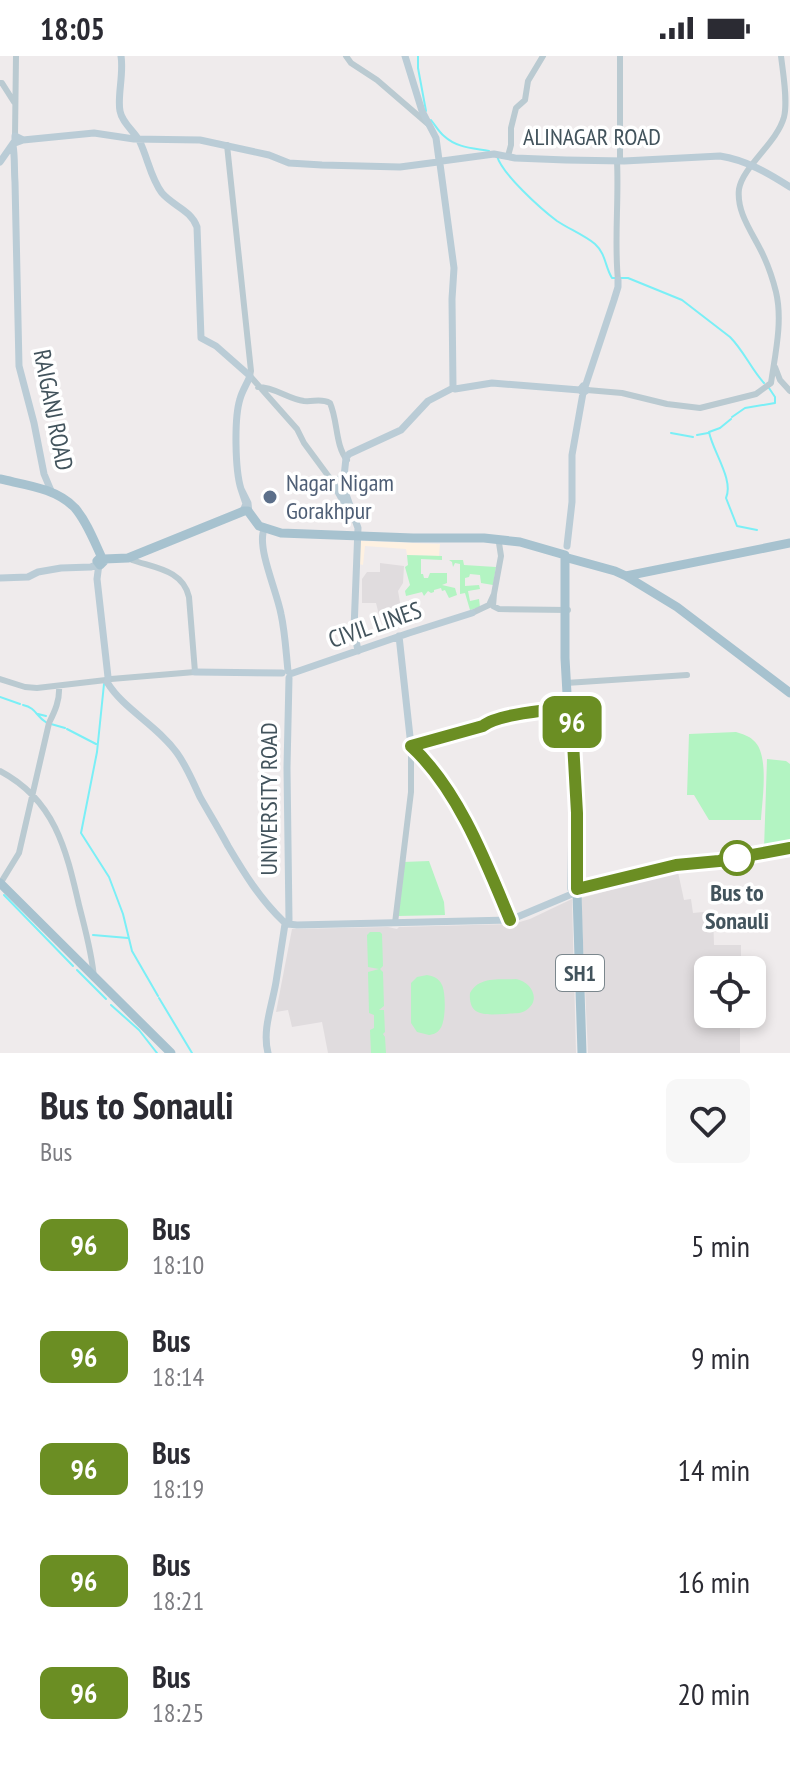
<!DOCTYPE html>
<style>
:root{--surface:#fff;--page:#f7f7f7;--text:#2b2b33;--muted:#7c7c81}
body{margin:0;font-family:"PT Sans Narrow",sans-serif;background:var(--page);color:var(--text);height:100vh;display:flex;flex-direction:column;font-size:30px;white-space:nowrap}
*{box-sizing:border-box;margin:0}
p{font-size:26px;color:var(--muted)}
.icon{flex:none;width:44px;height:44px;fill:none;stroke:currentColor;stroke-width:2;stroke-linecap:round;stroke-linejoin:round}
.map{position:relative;height:997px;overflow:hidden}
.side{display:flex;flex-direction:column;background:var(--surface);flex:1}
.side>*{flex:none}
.badge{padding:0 16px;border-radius:12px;font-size:28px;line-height:52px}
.fabs{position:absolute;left:694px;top:900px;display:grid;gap:16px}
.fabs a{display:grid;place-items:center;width:72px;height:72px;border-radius:12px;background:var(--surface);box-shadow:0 4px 12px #0003;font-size:40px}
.map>.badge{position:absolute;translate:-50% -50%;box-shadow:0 0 0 4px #fff}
.round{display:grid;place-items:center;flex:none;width:84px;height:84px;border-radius:12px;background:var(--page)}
.head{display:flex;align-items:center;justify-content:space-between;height:136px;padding:0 40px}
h1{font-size:38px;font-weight:700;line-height:60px}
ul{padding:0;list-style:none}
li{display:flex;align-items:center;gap:24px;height:112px;padding:0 40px}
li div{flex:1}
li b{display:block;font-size:30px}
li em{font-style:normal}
li .badge{min-width:88px;font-weight:700;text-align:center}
.status{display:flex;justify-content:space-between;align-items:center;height:56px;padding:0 40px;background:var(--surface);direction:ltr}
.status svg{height:22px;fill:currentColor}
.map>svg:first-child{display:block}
</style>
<div class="status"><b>18:05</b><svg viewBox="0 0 49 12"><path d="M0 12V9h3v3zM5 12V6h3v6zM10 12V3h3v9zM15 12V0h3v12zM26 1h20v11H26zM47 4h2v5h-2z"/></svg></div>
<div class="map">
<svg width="790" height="997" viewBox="0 0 790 997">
<rect width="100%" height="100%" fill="#efebec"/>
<path fill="#fef1e1" d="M361 485 440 488 439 500 407 499 406 493 365 490 363 509 359 508V488Z"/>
<path fill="#e0dcde" d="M380 507 404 510 403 527 398 535 401 552 384 553 382 558 379 559 376 547H362V523L367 516H380Z
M678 816 684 844 691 843 693 857 713 855 714 889H741V914H708V958H740V997H588L581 842Z
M572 843 576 997H328L322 966 292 971 288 954 276 956 292 873 388 871 397 873 399 871 513 868 530 863Z"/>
<path fill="#b3f4c2" d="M407 499 442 500V504L421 503V518H423L424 522H428L430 517H447V527L442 529 455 532 457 539 449 542 445 534 442 535 441 532 434 534V536L431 537 428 535 424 540 422 536 406 540 405 535 410 529 405 511 408 509Z
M449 504H463L464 509 496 511 493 529 481 527 480 519 470 518 469 521 465 522V530L479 529 480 533 468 535 470 545 479 543 480 551 470 554 465 537 460 538V508L455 507 453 511 452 506Z
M736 676C742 678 749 680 753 684 770 697 762 744 761 764H709L694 739H687L689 678Z
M767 703 786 705 790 708V789L764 793Z
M429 805 444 846 445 859 398 860 403 806Z
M370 876H380L382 878 383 910 380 913 383 916 384 950 379 954H384L385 976 383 978 385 981 386 997H371L370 974 374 972V959L369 957 368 916 379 913 368 911 367 879Z
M427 919C433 920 439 922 442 929 446 937 446 966 440 973 436 978 434 978 429 979L417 976 411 967V927L417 921Z
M516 923C532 926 542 945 525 955 520 958 512 957 506 958 489 958 468 963 470 937 479 920 499 924 516 923Z"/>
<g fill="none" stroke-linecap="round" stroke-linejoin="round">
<path stroke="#7aeff6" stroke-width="2" d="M418 0V12L426 55
M431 64C435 69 439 76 444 80 457 92 473 92 489 95
M497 100C502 118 541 153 557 165 569 173 584 179 595 188 606 198 605 211 612 222H628L682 244 730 281C744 295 751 313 764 327
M732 361 745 352 775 347V341L769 332
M731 363 720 372 709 376C713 396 734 424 726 442L737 470 757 474
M671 377 693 381
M697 379 708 377
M104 628 97 696 81 777 109 821 123 858 132 895 158 940
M0 641 20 648
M23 649C37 652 35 660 47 667
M38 658 46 660
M51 668 65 672
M67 673 96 688
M4 839 73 910
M93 879 128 882
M77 914 106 943
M159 942 192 997
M111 949 139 974 157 997"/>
<path stroke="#bacad1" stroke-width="6" d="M346 0 351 7 377 24 428 68
M0 27H2L14 46
M15 80 16 0
M227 89 251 315 250 320 297 373 304 387 332 425 343 421
M508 100 511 89V72L516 52 525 44 528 25 543 0
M617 105C619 145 614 185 618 224
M620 105V0
M775 311 780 324 790 335
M258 331C275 331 288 343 304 345 314 346 321 342 330 347 338 365 335 389 347 404
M587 334 622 337 667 348 700 352 756 338 771 327C775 299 783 265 776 236 773 224 769 212 764 201 755 180 736 158 739 133 743 110 777 87 784 61 788 45 783 17 781 0
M494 538 501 500 499 487
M472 557 489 549 494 538 493 550 499 553 568 554
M0 623 25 631 37 632 106 624
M111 623 195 616 189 541C183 514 155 512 132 504
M566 627 687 619
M488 667 509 660 571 651
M0 715C55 744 66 793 79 849 85 873 92 897 94 922
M0 828 19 797 49 667C55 655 60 644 59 630
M395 867 411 736V690L485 668"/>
<path stroke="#baccd6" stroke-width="7" d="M121 0C124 18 117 41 120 55 122 67 135 76 140 86 148 103 151 123 162 137 173 150 191 154 197 171L201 282 216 290 250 320C247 328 242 335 240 343 234 362 235 414 241 433
M405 0 422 55 436 82 439 104
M15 80 23 84 15 87Z
M23 84 94 77 134 83 200 84 269 99 289 107 322 109 400 111 438 106
M15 87 13 89C15 101 14 113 15 126L19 310 34 367 44 418 52 437
M442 105 494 98 515 102 566 104 624 105 720 100C746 104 768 117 790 131
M0 106 14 86
M440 108 454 212 452 243 453 331
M585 331 614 244 618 231V224
M455 333 492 327 580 334 583 330 587 334 583 337 580 334
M332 425 347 452
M243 455 246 448 241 433 248 447 249 457
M263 477C259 497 277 536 281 558 285 576 286 596 288 615
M567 490 572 446V399L583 337
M99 508 97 523 108 621
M0 522 28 521 38 516 61 512 91 511 98 508
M399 580 411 690C458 733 486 806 510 864
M358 595 354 573 358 472 343 430 346 402 349 398 401 374 428 345 451 333
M195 616 282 617
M290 618 409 577 472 557
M107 626C124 654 156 668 177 697 187 711 193 726 200 741 209 757 219 773 228 790 244 817 260 843 283 865
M577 833 676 809 719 805 790 792
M289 864 287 712 289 622
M288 868 297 869 510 864 572 838
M268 997C262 974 272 950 276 926 279 907 282 888 285 868"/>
<path stroke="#a7c2cf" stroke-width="9" d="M0 423C25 429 56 432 75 452 87 466 94 485 102 502
M101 501 104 505 100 509 97 505Z
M565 502V602L573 745 572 833
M568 502 615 515 626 520 677 551 790 637
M104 503 128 502 244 455H248L259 470 281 477 413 482H484L520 486 565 499
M626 520 790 487
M0 827 171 997
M577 837 582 997"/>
</g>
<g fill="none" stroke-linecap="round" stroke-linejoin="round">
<g stroke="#fff" stroke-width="18">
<path id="line" d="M510 864C486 806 458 733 411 690L483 670C497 658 550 654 571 651L577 757V833L676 809 719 805 790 792"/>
</g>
<use href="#line" stroke="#6b8e23" stroke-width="12"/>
</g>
<circle fill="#5c6f8a" stroke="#fff" stroke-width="3" cx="270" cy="441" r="8"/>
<circle fill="#fff" stroke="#6b8e23" stroke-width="4" cx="737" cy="802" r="16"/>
<g text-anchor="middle" stroke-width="7" stroke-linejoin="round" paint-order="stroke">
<rect fill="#fff" stroke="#7b878d" stroke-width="2" x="556" y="899" width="48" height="36" rx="6"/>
<g font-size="22" font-weight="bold" fill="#42535c">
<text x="580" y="925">SH1</text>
</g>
<g font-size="24" fill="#42535c" stroke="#fff">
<text x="592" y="89">ALINAGAR ROAD</text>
<text transform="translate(53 354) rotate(79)" y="8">RAIGANJ ROAD</text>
<text transform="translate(375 569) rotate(-19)" y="8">CIVIL LINES</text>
<text transform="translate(269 743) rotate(-90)" y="8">UNIVERSITY ROAD</text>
</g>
<g font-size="24" fill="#4e5e75" stroke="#fff" text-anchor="start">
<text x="286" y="435">Nagar Nigam<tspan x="286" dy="28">Gorakhpur</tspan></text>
</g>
<g font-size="24" font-weight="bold" fill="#42535c" stroke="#fff">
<text x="737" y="845">Bus to<tspan x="737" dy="28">Sonauli</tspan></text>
</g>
</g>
</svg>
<div class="fabs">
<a><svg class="icon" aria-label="locate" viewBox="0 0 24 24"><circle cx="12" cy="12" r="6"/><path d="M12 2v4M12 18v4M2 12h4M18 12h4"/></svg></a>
</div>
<b class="badge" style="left:572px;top:666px;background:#6b8e23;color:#fff">96</b>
</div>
<section class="side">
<div class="head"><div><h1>Bus to Sonauli</h1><p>Bus</p></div><a class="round"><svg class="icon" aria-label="heart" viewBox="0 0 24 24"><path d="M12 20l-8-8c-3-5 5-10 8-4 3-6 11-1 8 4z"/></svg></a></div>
<ul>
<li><span class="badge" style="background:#6b8e23;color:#fff">96</span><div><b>Bus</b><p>18:10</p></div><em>5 min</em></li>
<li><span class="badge" style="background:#6b8e23;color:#fff">96</span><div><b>Bus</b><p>18:14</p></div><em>9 min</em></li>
<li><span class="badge" style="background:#6b8e23;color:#fff">96</span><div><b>Bus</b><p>18:19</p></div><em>14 min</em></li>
<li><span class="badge" style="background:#6b8e23;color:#fff">96</span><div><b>Bus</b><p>18:21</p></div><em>16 min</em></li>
<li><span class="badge" style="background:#6b8e23;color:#fff">96</span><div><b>Bus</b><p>18:25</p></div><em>20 min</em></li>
</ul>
</section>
